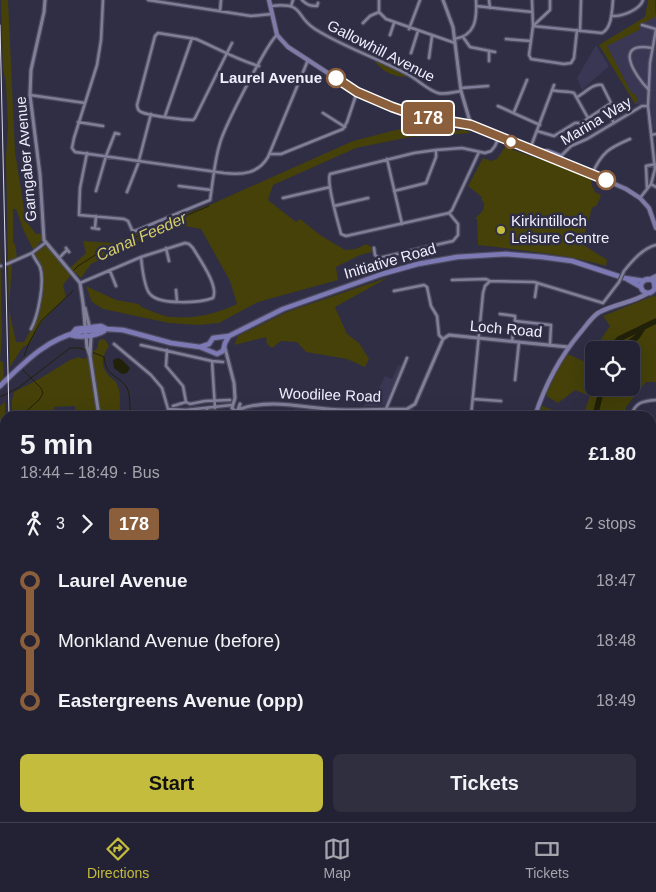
<!DOCTYPE html>
<meta charset="utf-8">
<style>
:root{--surface:#232234;--page:#2f2f40;--text:#f1f3f6;--muted:#a3a4ac;--line:#403f4f;--accent:#c4bc3d}
body{margin:0;font-family:Helvetica,sans-serif;background:var(--page);color:var(--text);height:100vh;display:flex;flex-direction:column;font-size:19px;white-space:nowrap}
*{box-sizing:border-box;margin:0}
p{font-size:16px;color:var(--muted)}
.icon{flex:none;width:28px;height:28px;fill:none;stroke:currentColor;stroke-width:2;stroke-linecap:round;stroke-linejoin:round}
.map{position:relative;flex:1;overflow:hidden}
.side{position:absolute;left:0px;top:411px;width:656px;height:411px;display:flex;flex-direction:column;background:var(--surface);border-radius:15px 15px 0 0;box-shadow:0 5px 20px #0002,0 0 0 1px var(--line)}
.side>*{flex:none}
.badge{padding:0 10px;border-radius:4px;font-size:18px;line-height:32px}
.tools{position:absolute;left:585px;top:341px;display:grid;gap:10px}
.tools a{display:grid;place-items:center;width:55px;height:55px;border-radius:8px;background:var(--surface);box-shadow:0 5px 20px #0002,0 0 0 1px var(--line);font-size:25px}
.map>.badge{position:absolute;translate:-50% -50%;box-shadow:0 0 0 2px #fff}
.legs{display:flex;align-items:center;gap:8px;height:55px;padding:0 20px;font-size:16px}
.legs p{margin-inline-start:auto}
.overview{display:flex;align-items:center;justify-content:space-between;height:85px;padding:0 20px}
h1{font-size:28px;font-weight:700;line-height:38px}
.primary-button{display:flex;gap:10px;margin-top:auto;padding:10px 20px}
.primary-button a{flex:1;height:58px;border-radius:8px;background:var(--accent);color:#111;font-size:20px;font-weight:700;line-height:58px;text-align:center}
.primary-button a+a{background:var(--page);color:var(--text)}
ul{padding:0 20px;list-style:none}
li{display:flex;align-items:center;gap:18px;height:60px;font-size:19px}
li i{display:grid;place-items:center;width:8px;height:100%;margin:0 6px;background:currentColor}
li i::after{content:'';width:12px;height:12px;margin:-6px;border:4px solid;border-radius:50%;background:var(--surface)}
li p{margin-inline-start:auto}
li:first-child i{background:linear-gradient(#0000 50%,currentColor 0)}
li:last-child i{background:linear-gradient(currentColor 50%,#0000 0)}
.dock{display:flex;justify-content:space-around;align-items:center;height:70px;border-top:1px solid var(--line);background:var(--surface);font-size:14px;color:var(--muted)}
.dock a{display:grid;justify-items:center;gap:2px}
.dock .on{color:var(--accent)}
.map>svg:first-child{display:block}
</style>
<div class="map">
<svg width="656" height="822" viewBox="0 0 656 822">
<rect width="100%" height="100%" fill="#2f2e45"/>
<path fill="#393753" d="M656 13V131L653 128 651 103 635 104 599 45 645 17Z
M596 45 609 66 582 90 577 78Z
M398 365 402 366 386 405 363 407 369 398H374L385 376 392 379Z
M295 409 329 413 335 416H291Z"/>
<path fill="#454109" fill-rule="evenodd" d="M1 0H8L15 152 26 221 36 234H42C42 242 39 245 33 249L23 229 16 209H13V243L15 244 17 258 8 262 6 157 8 127 6 83 3 69Z
M648 0H655V17L640 25 639 30 607 46 632 94H635L638 100 635 104 599 45 645 17Z
M373 59 409 76C395 79 381 71 373 59Z
M440 123 444 126 445 131 465 130 471 133 410 137 356 148 273 185 268 200 296 222 300 219 320 235 345 250 356 249 366 244 372 247V252L360 255 336 267 338 280 258 302 219 323 198 325 169 323 103 309 92 302 86 286 116 300 139 304 141 307C150 310 161 316 171 317 195 319 216 314 237 304L230 281 201 229 179 225 127 246 91 264 81 278 70 268 86 253 83 241 113 243 214 203 353 141 396 130Z
M505 147 593 178 591 183 595 192 601 195 597 205 592 208 582 244 607 260 606 266C565 254 521 250 478 245L477 219H475C480 213 489 208 481 199L482 197 468 186 483 158 491 161 497 159Z
M0 236 2 333 0 361 3 362 4 380 0 384Z
M44 247H47L59 258 71 275 63 285 66 297 42 321 30 343 22 348 10 367 8 265 12 263 9 309 16 342H24L37 319 43 287 42 268 34 255Z
M389 277 335 307 347 334 359 343 369 359 365 367 347 359 306 352 297 342 281 341 272 348 267 344 266 337 234 345 238 336 287 312Z
M653 296 656 297V382H646L626 407 625 416H583L590 396 575 390 558 403 548 397 546 394 558 369 568 354 585 362 610 326 603 316ZM594 350H631V388H594Z
M104 339 109 346C102 356 100 366 108 375 111 378 115 380 117 384 122 393 119 406 120 416H76L75 406 54 407 55 416H12V400L14 392 39 379 70 360 79 357 83 359 93 355V351L97 349 99 340Z
M5 402V457L0 458V406Z
M542 406 570 416H538Z
M0 765H5V822H0Z"/>
<path fill="#212008" d="M118 358 122 360 130 368 127 373 122 374 114 368 113 360Z"/>
<g fill="none" stroke-linecap="round" stroke-linejoin="round">
<path stroke="#212008" stroke-width="1" d="M74 270 78 266 100 252 209 206
M92 352 104 357C106 378 120 375 127 388 131 396 129 408 131 416
M24 356 29 343 41 321 73 291
M0 397 18 388 70 348H80L88 351
M21 416 39 400 43 393 41 388 23 370"/>
<path stroke="#212008" stroke-width="5.5" d="M609 350 619 339 656 321
M620 350 637 337 643 328
M595 416 602 388
M374 822 381 818"/>
<g stroke="#4c4a5e" stroke-width="5">
<path id="minor" d="M103 0 101 40 97 65 74 138 72 148 75 152 224 173C242 175 258 174 268 157L308 60
M148 0 251 16 272 14
M302 0C307 5 310 6 317 6L318 3
M379 0V12L386 19 455 43
M489 0 490 8
M532 0 533 26 529 55 531 59 564 64 571 63 574 58 577 30
M271 6C306 2 294 16 315 29 345 48 378 58 409 75 418 80 428 90 438 93 445 95 454 92 461 91
M291 6 293 0
M476 6 532 12
M220 11 221 0
M611 16C621 17 640 10 643 0
M363 23 370 16 379 12
M642 25 656 29
M533 26 602 33C612 28 612 10 613 0
M533 26 550 10V0
M409 29 420 0
M580 31 581 0
M390 35 394 23
M463 37 470 47 495 52
M454 39C476 36 477 18 476 0
M506 39 531 41
M232 43C230 47 228 51 226 55L195 118 193 120C184 120 150 116 141 112 137 110 138 109 137 105L155 36 158 33 196 39C217 48 237 60 259 66
M411 53 418 31
M429 58 432 36
M489 61V51
M461 88 488 86
M552 90C558 92 570 91 574 93L588 118
M649 90C634 75 613 41 652 48
M30 95 85 103
M498 106 540 125
M605 107 614 123
M514 112 527 80
M323 113 345 127
M165 116 192 38
M78 122 103 126
M537 131 554 136 575 123H581L611 103 602 85C593 83 585 93 577 97
M651 135 656 134
M530 149 554 85
M479 152 452 210 449 213 346 236 341 234C338 222 326 183 330 174L414 153 436 150 462 148 485 153 491 151 495 146 499 137
M87 153 80 188 79 215 124 219 128 221 132 230 135 231 210 200C213 182 214 162 220 143 224 128 267 43 277 35
M270 154H281L343 129 347 122 357 92
M387 159 402 224
M557 160 571 146 587 139 642 106H648
M592 174C602 152 609 148 630 139
M651 184 656 187
M179 186 211 190
M647 188 646 166 655 164
M96 191 106 156 115 133 119 134
M394 191 426 183 436 157V150
M127 192 138 164 151 114
M283 198 330 187
M640 198 651 184 655 169 648 106 650 63 656 29
M334 206 368 198
M92 228 99 229
M95 228 96 216
M66 248 69 252
M166 248 169 261
M374 248 375 255 379 258 453 241 458 235V224L449 213
M60 257 67 250
M7 264 32 253 45 243
M0 266H1
M110 271 116 286
M624 271C632 261 643 248 656 245
M452 280 486 279 490 281 534 282 603 303 619 282
M80 283 141 257 185 243 189 244 193 248C200 260 219 286 213 298 200 303 161 305 151 295 144 290 142 266 141 257
M176 290 177 301
M394 291 424 285 427 287 431 306 437 316 439 335 443 339
M535 297 537 283
M500 314 515 316V321L551 325 550 344
M31 329C38 316 45 282 40 267 38 263 34 258 32 253
M512 341 515 321
M114 344 151 375 162 388 168 409 186 410 232 405
M141 345 212 361 215 408
M167 350 166 366 183 386 186 402 190 404 205 401 230 400
M212 361 223 362
M515 380 519 342
M473 399 501 401
M173 406 186 402
M207 408V411L211 416
M386 409 407 358
M179 410 181 416
M236 416 238 410
M343 416 344 410
M411 416 412 412
M471 416 483 293 485 286 490 281
M631 416C635 402 643 401 656 400
M651 431 656 427
M651 458 656 461
M651 487 656 489
M651 553 656 555
M652 577 656 575
M651 587H656
M651 594 652 608
M651 662 656 665
M651 702 653 712 651 723
M0 759 5 760
M651 760 656 762
M44 818 45 822
M69 818 71 822
M95 818H100
M116 818 117 822
M169 818 172 822
M186 818 195 822
M286 818 292 822
M613 818 631 819 637 822
M170 819 176 818
M267 822 270 818
M347 822 350 819
M539 822 541 818
M569 822 571 818
M602 822 603 818"/>
</g>
<g stroke="#4c4a5e" stroke-width="5.5">
<path id="tertiary" d="M45 0 44 12 31 70 30 95 40 175 44 240 80 283 83 303 87 347 90 356
M443 0 453 27 461 91 471 125
M85 308 90 329
M91 335 90 356 99 416
M225 348 234 383 235 398 232 408 235 411 238 410 240 404
M240 409C274 397 310 410 345 410 366 410 387 409 407 409L415 404 443 339 449 335 568 347
M651 498 656 497
M216 818 218 822
M320 822 326 818"/>
</g>
<g stroke="#4c4a5e" stroke-width="6">
<path id="secondary" d="M269 0 277 35 288 47 357 92 419 116 471 125 592 174 626 189 640 198 649 208 656 228
M536 151H548L561 156
M648 280 656 276
M654 285 656 278
M535 416C545 385 559 358 580 333 586 326 591 318 598 313 613 304 633 303 648 293
M414 822V818"/>
</g>
<g stroke="#4c4a5e" stroke-width="7">
<path id="primary" d="M627 279 641 287
M641 286a7 7 0 1 1 14 0a7 7 0 1 1-14 0Z
M71 335 76 329 101 326 107 329 123 330 171 343 200 347 217 354 223 351 225 343 229 336
M71 335C80 338 96 336 104 331
M200 347 209 344 213 338 229 336 283 309 382 274 418 264 457 257 506 254 542 257 572 261 624 278 644 281
M0 386C23 364 46 339 79 332 88 330 97 331 106 329"/>
</g>
<use href="#minor" stroke="#7f7f99" stroke-width="2.5"/>
<use href="#tertiary" stroke="#7f7f99" stroke-width="3"/>
<use href="#secondary" stroke="#7e7ca7" stroke-width="4"/>
<use href="#primary" stroke="#7d79b5" stroke-width="4.5"/>
<path stroke="#dadae9" stroke-width="1" d="M0 25 9 416
M15 822 16 818"/>
<g stroke="#4c4a5e" stroke-width="5" stroke-linecap="butt">
<path id="minor-bridge" d="M619 282 624 271"/>
</g>
<use href="#minor-bridge" stroke="#7f7f99" stroke-width="2.5"/>
</g>
<g fill="none" stroke-linecap="round" stroke-linejoin="round">
<g stroke="#fff" stroke-width="11">
<path id="line-1" d="M336 78 357 92 392 107 418 116 471 125 606 180"/>
</g>
<use href="#line-1" stroke="#8b5e3c" stroke-width="8"/>
</g>
<g fill="#fff" stroke="#8b5e3c" stroke-width="2.5">
<circle cx="336" cy="78" r="9"/>
<circle cx="511" cy="142" r="6"/>
<circle cx="606" cy="180" r="9"/>
</g>
<circle fill="#c4bc3d" stroke="#2f2e45" stroke-width="2" cx="501" cy="230" r="5"/>
<g text-anchor="middle" stroke-width="5" stroke-linejoin="round" paint-order="stroke">
<g font-size="15" fill="#efeffe" stroke="#2f2e45">
<text transform="translate(381 51) rotate(27)" y="5">Gallowhill Avenue</text>
<text transform="translate(596 121) rotate(-31)" y="5">Marina Way</text>
<text transform="translate(26 159) rotate(-95)" y="5">Garngaber Avenue</text>
<text transform="translate(390 261) rotate(-16)" y="5">Initiative Road</text>
<text transform="translate(506 329) rotate(5)" y="5">Loch Road</text>
<text transform="translate(330 395) rotate(2)" y="5">Woodilee Road</text>
</g>
<g font-size="15" font-weight="bold" fill="#efeffe" stroke="#2f2e45" text-anchor="end">
<text x="322" y="83">Laurel Avenue</text>
</g>
<g font-size="15" fill="#efeffe" stroke="#2f2e45" text-anchor="start">
<text x="511" y="226">Kirkintilloch<tspan x="511" dy="17">Leisure Centre</tspan></text>
</g>
<g font-size="16" font-style="italic" fill="#d5cf67" stroke="#2f2e45">
<text transform="translate(141 236) rotate(-24)" y="6">Canal Feeder</text>
</g>
</g>
</svg>
<div class="tools">
<a><svg class="icon" aria-label="locate" viewBox="0 0 24 24"><circle cx="12" cy="12" r="6"/><path d="M12 2v4M12 18v4M2 12h4M18 12h4"/></svg></a>
</div>
<b class="badge" style="left:428px;top:118px;background:#8b5e3c;color:#fff">178</b>
<section class="side">
<div class="overview"><div><h1>5 min</h1><p>18:44 – 18:49 · Bus</p></div><b>£1.80</b></div>
<div class="legs"><svg class="icon" aria-label="walk" viewBox="0 0 24 24"><circle cx="13" cy="4" r="2"/><path d="M13 8l-2 6 4 7M11 14l-3 7M7 12l3-4h3l4 4"/></svg>3<svg class="icon" aria-label="forward" viewBox="0 0 24 24"><path d="M9 5l7 7-7 7"/></svg><b class="badge" style="background:#8b5e3c;color:#fff">178</b><p>2 stops</p></div>
<ul>
<li><i style="color:#8b5e3c"></i><b>Laurel Avenue</b><p>18:47</p></li>
<li><i style="color:#8b5e3c"></i><span>Monkland Avenue (before)</span><p>18:48</p></li>
<li><i style="color:#8b5e3c"></i><b>Eastergreens Avenue (opp)</b><p>18:49</p></li>
</ul>
<div class="primary-button"><a>Start</a><a>Tickets</a></div>
</section>
</div>
<nav class="dock">
<a class="on"><svg class="icon" aria-label="directions" viewBox="0 0 24 24"><path d="M12 3l9 9-9 9-9-9zM9 14v-3h6M13 9l2 2-2 2"/></svg>Directions</a>
<a><svg class="icon" aria-label="map" viewBox="0 0 24 24"><path d="M3 6l6-2 6 2 6-2v14l-6 2-6-2-6 2zM9 4v14M15 6v14"/></svg>Map</a>
<a><svg class="icon" aria-label="tickets" viewBox="0 0 24 24"><path d="M3 7h18v10H3zM15 7v10"/></svg>Tickets</a>
</nav>
